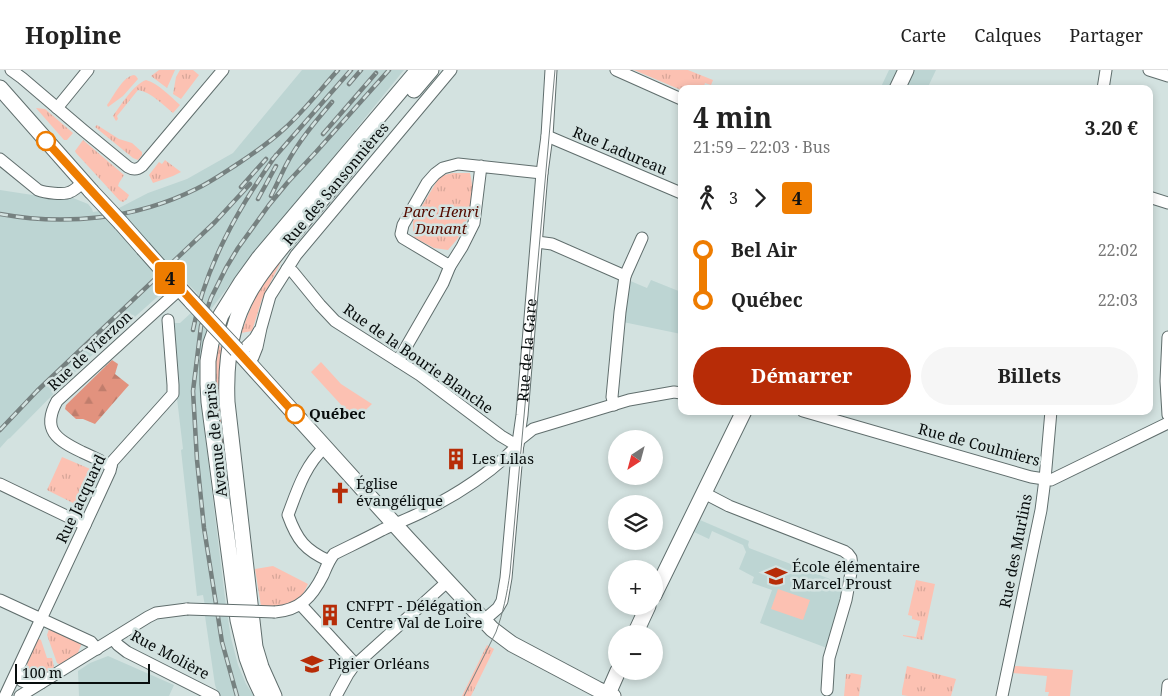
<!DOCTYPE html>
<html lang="fr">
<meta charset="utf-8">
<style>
:root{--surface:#fff;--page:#f6f6f6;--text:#222;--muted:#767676;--line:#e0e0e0;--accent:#b72c07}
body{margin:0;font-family:"Noto Serif",serif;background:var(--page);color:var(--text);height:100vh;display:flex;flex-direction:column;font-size:19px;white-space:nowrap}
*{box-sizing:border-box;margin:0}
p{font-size:16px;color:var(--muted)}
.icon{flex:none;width:28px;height:28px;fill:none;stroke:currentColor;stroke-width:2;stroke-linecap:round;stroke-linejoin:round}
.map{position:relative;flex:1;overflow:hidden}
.drawer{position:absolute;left:678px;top:15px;width:475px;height:330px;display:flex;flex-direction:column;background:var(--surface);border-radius:10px;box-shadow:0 2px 8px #0003}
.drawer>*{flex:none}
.badge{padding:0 10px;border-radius:4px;font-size:18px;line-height:32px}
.needle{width:32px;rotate:216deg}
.buttons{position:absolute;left:608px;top:360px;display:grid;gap:10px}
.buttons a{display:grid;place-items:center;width:55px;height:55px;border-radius:50%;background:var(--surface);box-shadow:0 2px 8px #0003;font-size:25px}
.scale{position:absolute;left:15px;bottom:12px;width:135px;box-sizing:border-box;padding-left:5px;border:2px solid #080d0d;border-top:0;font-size:14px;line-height:18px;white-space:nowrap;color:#080d0d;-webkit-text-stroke:4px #d3e2e0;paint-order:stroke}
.map>.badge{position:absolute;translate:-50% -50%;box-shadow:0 0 0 2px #fff}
.legs{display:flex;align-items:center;gap:8px;height:55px;padding:0 15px;font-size:16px}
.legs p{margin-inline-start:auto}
.head{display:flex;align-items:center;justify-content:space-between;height:85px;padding:0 15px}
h1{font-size:28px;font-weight:700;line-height:38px}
.primary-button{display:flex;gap:10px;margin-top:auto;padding:10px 15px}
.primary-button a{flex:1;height:58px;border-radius:30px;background:var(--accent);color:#fff;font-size:20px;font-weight:700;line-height:58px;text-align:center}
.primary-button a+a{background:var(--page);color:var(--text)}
ul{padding:0 15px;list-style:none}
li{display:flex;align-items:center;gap:18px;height:50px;font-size:19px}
li i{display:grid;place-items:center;width:8px;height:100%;margin:0 6px;background:currentColor}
li i::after{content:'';width:12px;height:12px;margin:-6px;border:4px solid;border-radius:50%;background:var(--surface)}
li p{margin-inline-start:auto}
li:first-child i{background:linear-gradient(#0000 50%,currentColor 0)}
li:last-child i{background:linear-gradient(currentColor 50%,#0000 0)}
header{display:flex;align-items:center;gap:30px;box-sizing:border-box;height:70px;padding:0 25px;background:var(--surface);border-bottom:1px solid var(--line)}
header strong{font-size:24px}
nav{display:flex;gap:28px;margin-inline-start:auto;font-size:18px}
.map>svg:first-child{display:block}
</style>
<header>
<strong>Hopline</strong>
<nav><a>Carte</a><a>Calques</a><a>Partager</a></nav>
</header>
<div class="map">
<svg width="1168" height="626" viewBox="0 0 1168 626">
<defs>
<pattern id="grass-tufts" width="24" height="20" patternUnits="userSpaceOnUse" patternTransform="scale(1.25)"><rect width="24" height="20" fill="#fcc1b2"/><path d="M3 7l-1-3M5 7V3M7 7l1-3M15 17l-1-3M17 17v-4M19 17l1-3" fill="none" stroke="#d6a598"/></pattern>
<pattern id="forest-firs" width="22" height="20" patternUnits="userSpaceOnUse" patternTransform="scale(1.25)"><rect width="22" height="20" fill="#e2927e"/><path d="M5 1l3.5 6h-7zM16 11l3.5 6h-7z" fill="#c07d6c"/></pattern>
</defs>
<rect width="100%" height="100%" fill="#d3e2e0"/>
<path fill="#bdd5d3" d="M302 0H404L234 209 212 238 205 266 200 301V324L226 536 231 568 238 595 246 614 254 626H219L215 615 205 546V536L203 525 197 526 181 380 183 379 171 278V253H180L192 242 197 223 177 203H168L169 208 165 220 90 287 10 368 8 369 0 378V120L39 126 73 128 88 134 92 139 93 142 119 138 148 123 187 109 233 83Z
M889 0H936L927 19H880Z
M628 210 647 218 651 210 681 222V264L623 252Z
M700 450 749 471 748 475 749 478 843 514 839 532 827 578 760 553 772 520 752 513 754 507 739 499 746 482 743 475 712 461 709 469 694 462Z
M108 586 174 615 169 626H79L78 601 90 593Z"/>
<path fill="url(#grass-tufts)" d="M159 0H175L167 18 151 6Z
M180 0H193L199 5 181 29 173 24 176 7Z
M634 0H688L713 10 711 15 705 13 703 19H681V20Z
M134 5 136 6 138 9 123 26 108 37 107 35C114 26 122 7 134 5Z
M146 10C159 14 170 26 180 35L173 43C163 35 151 22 138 20L117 46 118 49 116 51 113 46C121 35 133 15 146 10Z
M36 38 45 39 73 63 67 70H64Z
M97 55 119 69 132 73 142 82V85L138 90 133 88 95 57Z
M83 70 124 105 119 113 118 116 129 125 127 129 123 132 120 131 76 83 75 81Z
M165 90 181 102 173 106 153 113 149 105 159 92 162 94Z
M453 103H470C475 123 471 143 462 161 459 168 453 174 448 180L434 178 413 167V151L440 106Z
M283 188 262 229 252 261 241 263C251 237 261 207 283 188Z
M217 273 225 282 246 536 237 534 213 325V300Z
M62 387 95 401 79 436 47 420Z
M273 496 308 514 302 526 290 534 277 538 261 536 255 499Z
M916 510 935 514 923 570 903 566V565L916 567 920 551 912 549V546L908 545Z
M52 558 82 573 77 585 61 595 57 593 47 565 49 559Z
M38 569H39L41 570 47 588H52L54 597 38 609 27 608 23 603Z
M487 575 494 579 471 626H462Z
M907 596 956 609 951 626H908L902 625V621Z
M851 603 862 605 859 626H844L846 604H850Z"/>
<path fill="url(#forest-firs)" d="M112 290 118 294 115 304 129 315 95 354 83 349H76L65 339 66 335Z"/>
<path fill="#fcc1b2" d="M321 292 341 314 372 334 355 350 311 302Z
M778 519 810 530 803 550 771 539Z
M1015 596 1073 600 1070 626H1048L1049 622H1045L1047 606 1013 603Z"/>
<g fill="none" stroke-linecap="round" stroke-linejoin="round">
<g stroke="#606e6d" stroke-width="13">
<g id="minor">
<path d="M11 0 22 8 83 60 128 97C133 100 137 100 142 96L223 0"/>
<path d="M616 0 681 29"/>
<path d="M1149 0 1168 6"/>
<path d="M1103 19 1106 0"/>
<path d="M57 38 88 0"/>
<path d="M547 66 681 123"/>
<path d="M0 89 38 120C45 123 64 125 70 122 75 120 79 116 83 112"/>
<path d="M481 96 474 153 462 177 450 196 403 168 401 164 403 155 427 113 435 104 443 98 458 94 542 103"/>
<path d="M1149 127 1168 133"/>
<path d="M537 172 552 174 625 206 620 242 612 327 614 335"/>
<path d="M287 199 293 202 320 235 335 251 420 305 501 366 511 372 518 373"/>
<path d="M625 206 642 168"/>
<path d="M1168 267 1166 311 1168 345"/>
<path d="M240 283 255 268 259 261"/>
<path d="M398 291 443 213 450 196"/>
<path d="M248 293 253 287 257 277 261 258 270 226 296 185 451 0"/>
<path d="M803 341 1031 407 1051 410 1168 353"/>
<path d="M518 371 533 359 629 330 674 322 681 323"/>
<path d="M325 377C305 395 297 421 288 445 297 470 305 480 329 491"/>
<path d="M111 396C101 391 91 386 82 382 57 370 41 360 57 331L180 219"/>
<path d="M0 414 85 455"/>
<path d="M704 423 729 436 844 481 848 484 851 488 852 497 846 530 829 588 827 620"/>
<path d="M0 530 91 572 97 579"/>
<path d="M301 535 356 595"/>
<path d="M275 542C300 540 312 527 323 505 326 498 329 490 334 484 350 476 367 468 382 460 396 453 411 448 424 441 458 424 492 402 518 375"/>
<path id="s1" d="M483 551 498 538 502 531 506 508 518 373 522 345 542 103 547 66 551 0"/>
<path d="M113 569 118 575 127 582 214 626"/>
<path d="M17 602 22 611 30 614 41 613"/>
<path d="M5 626 99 425 110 401 112 392 173 324V315L168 250"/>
<path d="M20 626 148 547 156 543 187 539"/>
<path d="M336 626 348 604 353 597 447 512"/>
<path d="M1002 626 1041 440 1045 409 1051 341"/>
<path d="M1167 626 1168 615"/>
</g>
</g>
<g stroke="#606e6d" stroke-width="17">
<path id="major" d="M0 18 91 121
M897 19 906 0
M414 20 431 0
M121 153 143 178
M167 205 192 232
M237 280 407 468 492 559 512 574 597 619 613 626
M654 525 744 341
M635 564 648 536
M263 626 254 607 247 588 238 550 209 332 208 314V291L211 273 221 245 241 213 259 188 418 0
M274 626 261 597 255 577 227 332C226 307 227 283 234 259 244 220 272 189 297 159 314 138 332 118 349 97
M607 626 618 601"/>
</g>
<use href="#minor" stroke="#fff" stroke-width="11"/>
<use href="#major" stroke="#fff" stroke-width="15"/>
<path stroke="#768180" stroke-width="1" d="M464 626 496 562C503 543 507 524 510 503L555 0"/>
<g stroke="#768180" stroke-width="4.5">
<path id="rail" d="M349 14 361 0
M323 64 376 3
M272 90 351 0
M241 117 266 89
M271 126C276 116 281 105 286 95 298 72 315 52 332 32
M258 129 276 96
M0 144C65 156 136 149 196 119 211 112 225 102 239 93 254 83 270 72 284 59 304 41 320 20 338 0
M193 260C205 196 239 137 276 85
M0 360 37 321 215 152 250 114
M237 626 222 572 204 458 197 390 193 321 201 256 211 228 226 198 238 178 269 135 288 112 316 82 389 0"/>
</g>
<use href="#rail" stroke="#d3e2e0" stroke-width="2.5" stroke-dasharray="8" stroke-linecap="butt"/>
<g stroke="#606e6d" stroke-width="13" stroke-linecap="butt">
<path id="minor-bridge" d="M187 539 275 542"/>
</g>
<g stroke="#606e6d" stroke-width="17" stroke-linecap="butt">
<path id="major-bridge" d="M91 121 121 153
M143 178 167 205
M192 232 237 280"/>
</g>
<use href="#minor-bridge" stroke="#fff" stroke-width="11"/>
<use href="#major-bridge" stroke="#fff" stroke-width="15"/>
</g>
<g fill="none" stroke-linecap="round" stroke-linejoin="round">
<g stroke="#fff" stroke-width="11">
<path id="line-1" d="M46 71 295 344"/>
</g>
<use href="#line-1" stroke="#ee7c00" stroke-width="8"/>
</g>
<defs>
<g id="building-bare" transform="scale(1.725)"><path d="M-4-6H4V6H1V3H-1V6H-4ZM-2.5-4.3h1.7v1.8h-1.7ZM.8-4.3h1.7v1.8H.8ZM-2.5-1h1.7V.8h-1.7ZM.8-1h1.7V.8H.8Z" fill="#b72c07" stroke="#d3e2e0" stroke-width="2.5" paint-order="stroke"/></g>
<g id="church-bare" transform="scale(1.725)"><path d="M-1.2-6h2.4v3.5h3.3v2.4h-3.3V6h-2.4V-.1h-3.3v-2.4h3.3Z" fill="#b72c07" stroke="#d3e2e0" stroke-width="2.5" paint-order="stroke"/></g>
<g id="school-bare" transform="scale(1.725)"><path d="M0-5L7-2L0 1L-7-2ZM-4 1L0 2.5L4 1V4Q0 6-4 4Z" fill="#b72c07" stroke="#d3e2e0" stroke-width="2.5" paint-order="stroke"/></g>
<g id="university-bare" transform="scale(1.725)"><path d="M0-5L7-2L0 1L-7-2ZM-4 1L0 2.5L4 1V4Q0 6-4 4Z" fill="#b72c07" stroke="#d3e2e0" stroke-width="2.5" paint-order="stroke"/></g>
</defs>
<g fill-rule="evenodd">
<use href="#building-bare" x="456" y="389"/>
<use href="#church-bare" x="340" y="423"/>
<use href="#school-bare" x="776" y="506"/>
<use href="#building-bare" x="330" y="545"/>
<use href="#university-bare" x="312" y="594"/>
</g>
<g fill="#fff" stroke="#ee7c00" stroke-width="2.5">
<circle cx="46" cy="71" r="9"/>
<circle cx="295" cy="344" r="9"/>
</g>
<g text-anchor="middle" stroke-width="5" stroke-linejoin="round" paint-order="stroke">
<g font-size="15" fill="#080d0d" stroke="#d3e2e0">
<text transform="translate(620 81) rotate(23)" y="5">Rue Ladureau</text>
<text transform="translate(336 114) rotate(-50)" y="5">Rue des Sansonnières</text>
<text dy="5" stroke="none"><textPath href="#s1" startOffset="280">Rue de la Gare</textPath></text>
<text transform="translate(90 281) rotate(-43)" y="5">Rue de Vierzon</text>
<text transform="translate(418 289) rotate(35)" y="5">Rue de la Bourie Blanche</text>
<text transform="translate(216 370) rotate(-96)" y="5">Avenue de Paris</text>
<text transform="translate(979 375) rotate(15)" y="5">Rue de Coulmiers</text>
<text transform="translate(81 429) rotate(-65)" y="5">Rue Jacquard</text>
<text transform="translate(1016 481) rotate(-79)" y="5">Rue des Murlins</text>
<text transform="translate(170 585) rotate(28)" y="5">Rue Molière</text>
</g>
<g font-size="15" font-style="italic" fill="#540c00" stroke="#d3e2e0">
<text x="441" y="147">Parc Henri<tspan x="441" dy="17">Dunant</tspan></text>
</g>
<g font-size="15" font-weight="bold" fill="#080d0d" stroke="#d3e2e0" text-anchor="start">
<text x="309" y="349">Québec</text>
</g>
<g font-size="15" fill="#080d0d" stroke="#d3e2e0" text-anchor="start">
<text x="472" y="394">Les Lilas</text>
<text x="356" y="419">Église<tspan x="356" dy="17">évangélique</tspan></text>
<text x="792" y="502">École élémentaire<tspan x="792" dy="17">Marcel Proust</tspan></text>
<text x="346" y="541">CNFPT - Délégation<tspan x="346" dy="17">Centre Val de Loire</tspan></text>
<text x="328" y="599">Pigier Orléans</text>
</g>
</g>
</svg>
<div class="buttons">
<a><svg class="needle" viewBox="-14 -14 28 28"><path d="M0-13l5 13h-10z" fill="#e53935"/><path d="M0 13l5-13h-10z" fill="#767676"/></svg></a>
<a><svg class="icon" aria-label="layers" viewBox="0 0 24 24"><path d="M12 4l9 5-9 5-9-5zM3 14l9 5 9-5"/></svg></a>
<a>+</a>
<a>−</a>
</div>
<div class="scale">100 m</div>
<b class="badge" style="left:170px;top:208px;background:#ee7c00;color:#111">4</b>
<section class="drawer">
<div class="head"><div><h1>4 min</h1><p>21:59 – 22:03 · Bus</p></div><b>3.20 €</b></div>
<div class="legs"><svg class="icon" aria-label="walk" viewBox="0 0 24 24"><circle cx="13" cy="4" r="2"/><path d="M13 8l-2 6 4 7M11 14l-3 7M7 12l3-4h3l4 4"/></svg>3<svg class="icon" aria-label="forward" viewBox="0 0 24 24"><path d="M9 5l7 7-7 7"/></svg><b class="badge" style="background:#ee7c00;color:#111">4</b></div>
<ul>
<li><i style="color:#ee7c00"></i><b>Bel Air</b><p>22:02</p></li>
<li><i style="color:#ee7c00"></i><b>Québec</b><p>22:03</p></li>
</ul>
<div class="primary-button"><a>Démarrer</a><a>Billets</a></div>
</section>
</div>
